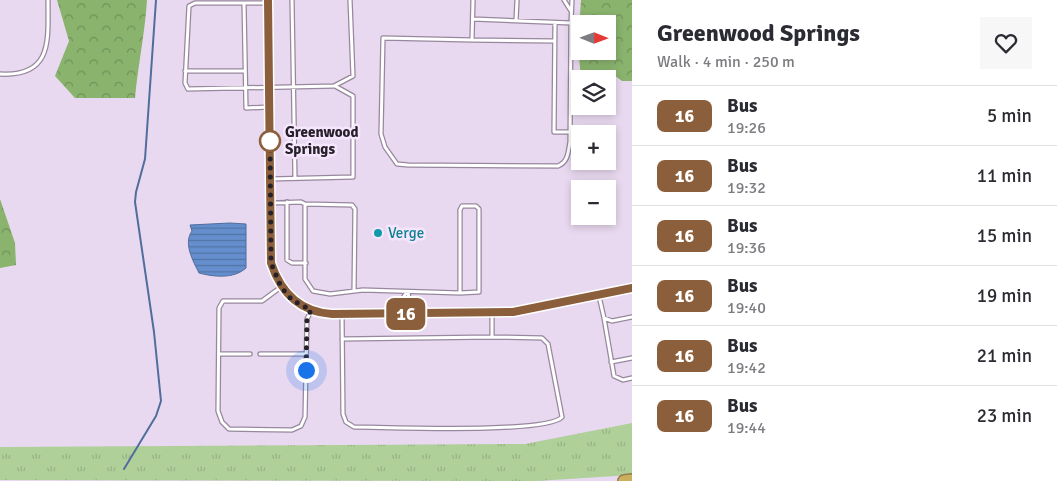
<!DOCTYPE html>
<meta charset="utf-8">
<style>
:root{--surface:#fff;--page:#f7f7f7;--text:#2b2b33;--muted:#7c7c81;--line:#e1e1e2}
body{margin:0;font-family:Signika,sans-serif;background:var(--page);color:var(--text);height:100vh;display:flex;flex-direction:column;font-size:19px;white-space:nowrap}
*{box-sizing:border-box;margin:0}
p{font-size:16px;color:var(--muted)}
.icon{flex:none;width:28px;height:28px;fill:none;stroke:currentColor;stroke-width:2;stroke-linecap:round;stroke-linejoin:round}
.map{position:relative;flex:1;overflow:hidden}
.details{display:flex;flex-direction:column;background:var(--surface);width:425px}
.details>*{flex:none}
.badge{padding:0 10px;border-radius:8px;font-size:18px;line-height:32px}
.needle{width:32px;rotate:91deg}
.controls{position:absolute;left:571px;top:15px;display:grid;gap:10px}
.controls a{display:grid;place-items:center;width:45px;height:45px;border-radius:0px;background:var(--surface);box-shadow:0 2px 8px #0003;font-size:25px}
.you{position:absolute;width:25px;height:25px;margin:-12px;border:4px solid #fff;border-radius:50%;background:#1a73e8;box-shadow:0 0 0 8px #1a73e833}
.map>.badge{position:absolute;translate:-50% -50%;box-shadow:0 0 0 2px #fff}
.round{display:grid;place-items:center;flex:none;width:52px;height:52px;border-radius:0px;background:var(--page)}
.overview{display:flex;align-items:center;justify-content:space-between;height:85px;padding:0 25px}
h1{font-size:24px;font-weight:800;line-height:38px}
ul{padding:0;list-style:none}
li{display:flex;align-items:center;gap:15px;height:60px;padding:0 25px;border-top:1px solid var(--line)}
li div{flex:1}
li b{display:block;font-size:19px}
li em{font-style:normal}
li .badge{min-width:55px;font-weight:700;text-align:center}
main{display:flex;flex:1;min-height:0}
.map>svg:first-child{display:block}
</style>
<main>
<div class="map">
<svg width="632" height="481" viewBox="0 0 632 481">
<defs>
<pattern id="grass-tufts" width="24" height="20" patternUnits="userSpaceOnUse" patternTransform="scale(1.25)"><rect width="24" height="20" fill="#b0d09a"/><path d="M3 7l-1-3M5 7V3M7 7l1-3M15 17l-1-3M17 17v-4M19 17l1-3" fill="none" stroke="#97b285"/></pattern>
<pattern id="forest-crowns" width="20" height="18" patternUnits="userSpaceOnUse" patternTransform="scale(1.25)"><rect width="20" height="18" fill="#8ab36d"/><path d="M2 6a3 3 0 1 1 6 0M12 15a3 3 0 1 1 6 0" fill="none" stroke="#71915a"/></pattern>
<pattern id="water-rules" width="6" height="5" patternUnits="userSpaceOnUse" patternTransform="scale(1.25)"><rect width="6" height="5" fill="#648ecd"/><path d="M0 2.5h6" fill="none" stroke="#5274a6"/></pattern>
</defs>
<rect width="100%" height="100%" fill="#e9d9f0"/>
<path fill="url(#grass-tufts)" d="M632 423V475L537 481 0 480V447L525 444Z"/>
<path fill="url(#forest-crowns)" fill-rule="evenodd" d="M57 0H147C145 33 138 65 135 98H75L55 76 69 41Z
M581 0H632V81H622L607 70 600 79H581L578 45ZM580 24H608V51H580Z
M0 199 15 243 16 265 0 268Z"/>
<path fill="url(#water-rules)" stroke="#516d9c" d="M230 223 246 224V268C234 279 214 277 199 273 193 261 183 243 192 231L190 225Z"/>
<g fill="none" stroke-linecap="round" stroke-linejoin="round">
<path stroke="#516d9c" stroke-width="2" d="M124 469 156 416 161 401 154 332 135 202 136 192 145 159 156 0"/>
<g stroke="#97889d" stroke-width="5.5">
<path id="service" d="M292 0 295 178
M564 0 571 11
M244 3H195L189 6 185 83 188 89 334 86 353 76 350 0
M267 3H244L246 108 269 107
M473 19 571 23 570 142C568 153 568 162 558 166L408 165 397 164 385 147 381 134 383 38 472 40 473 0
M516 21 517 0
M555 23 554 132H570
M571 23 572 0
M472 40 554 41
M185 71H245
M0 74C53 77 48 40 48 0
M270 179 353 177V96L335 86
M287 202V260L292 263H306
M271 203 301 202 305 204V279L313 291 330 294 363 290 460 293 479 292V209L476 206H462L460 210V293
M305 204 352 205 355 209 354 291
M281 287 262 301H223L219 308 218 411 222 422 229 429 292 430 301 426 305 417 307 319 311 311
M408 292 411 313
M599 296 604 318 612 321 632 317
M342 314 343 414 346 422 354 427C386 427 547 434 562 417L548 344 542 338 492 337V313
M401 314 402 299 407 292
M604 318 614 376 623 380 632 378
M342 339 492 337
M219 354H250
M260 354H306
M611 362 632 358"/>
</g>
<g stroke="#97889d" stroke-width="9">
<path id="minor" d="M268 0 271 263C281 293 300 312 332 314L513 312 632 288"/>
</g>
<g stroke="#927d4b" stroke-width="14">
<path id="motorway" d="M624 481 632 480"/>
</g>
<use href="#service" stroke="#fff" stroke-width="3"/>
<use href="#minor" stroke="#fff" stroke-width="6"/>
<use href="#motorway" stroke="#ccaf5e" stroke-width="11"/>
</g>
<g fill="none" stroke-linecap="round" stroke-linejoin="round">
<g stroke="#fff" stroke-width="11">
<path id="line" d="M268 0 271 263C281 293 300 312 332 314L513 312 632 288"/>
</g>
<use href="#line" stroke="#8b5e3c" stroke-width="8"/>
<path stroke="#262029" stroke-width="5" stroke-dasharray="0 9" d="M270 141 271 263 281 287 292 300 311 310 307 319 306 370"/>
</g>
<circle fill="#fff" stroke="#8b5e3c" stroke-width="2.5" cx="270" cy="141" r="10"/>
<circle fill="#0f9aa8" stroke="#f6e6fd" stroke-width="2" cx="378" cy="233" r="5"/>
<g text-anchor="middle" stroke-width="5" stroke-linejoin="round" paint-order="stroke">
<g font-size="15" font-weight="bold" fill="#262029" stroke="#f6e6fd" text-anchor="start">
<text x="285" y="137">Greenwood<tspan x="285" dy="17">Springs</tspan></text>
</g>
<g font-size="15" fill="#0d838f" stroke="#f6e6fd" text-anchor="start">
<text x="388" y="238">Verge</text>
</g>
</g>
</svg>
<div class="controls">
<a><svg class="needle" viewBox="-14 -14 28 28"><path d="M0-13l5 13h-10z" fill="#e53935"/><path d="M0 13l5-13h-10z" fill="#7c7c81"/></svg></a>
<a><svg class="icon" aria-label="layers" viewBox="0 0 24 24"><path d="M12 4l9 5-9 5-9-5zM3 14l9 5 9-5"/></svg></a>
<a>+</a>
<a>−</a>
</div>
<div class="you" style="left:306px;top:370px"></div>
<b class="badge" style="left:406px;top:314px;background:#8b5e3c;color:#fff">16</b>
</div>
<section class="details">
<div class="overview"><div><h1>Greenwood Springs</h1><p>Walk · 4 min · 250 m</p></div><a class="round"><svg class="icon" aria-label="heart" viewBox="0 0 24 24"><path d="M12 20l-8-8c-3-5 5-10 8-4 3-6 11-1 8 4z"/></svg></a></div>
<ul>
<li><span class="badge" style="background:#8b5e3c;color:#fff">16</span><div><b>Bus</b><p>19:26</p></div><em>5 min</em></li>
<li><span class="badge" style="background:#8b5e3c;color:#fff">16</span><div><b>Bus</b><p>19:32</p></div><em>11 min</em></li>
<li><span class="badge" style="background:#8b5e3c;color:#fff">16</span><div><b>Bus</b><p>19:36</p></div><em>15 min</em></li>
<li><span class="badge" style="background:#8b5e3c;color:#fff">16</span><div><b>Bus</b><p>19:40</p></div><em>19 min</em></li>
<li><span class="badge" style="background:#8b5e3c;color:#fff">16</span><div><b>Bus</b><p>19:42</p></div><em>21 min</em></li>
<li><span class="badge" style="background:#8b5e3c;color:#fff">16</span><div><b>Bus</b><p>19:44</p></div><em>23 min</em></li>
</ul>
</section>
</main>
